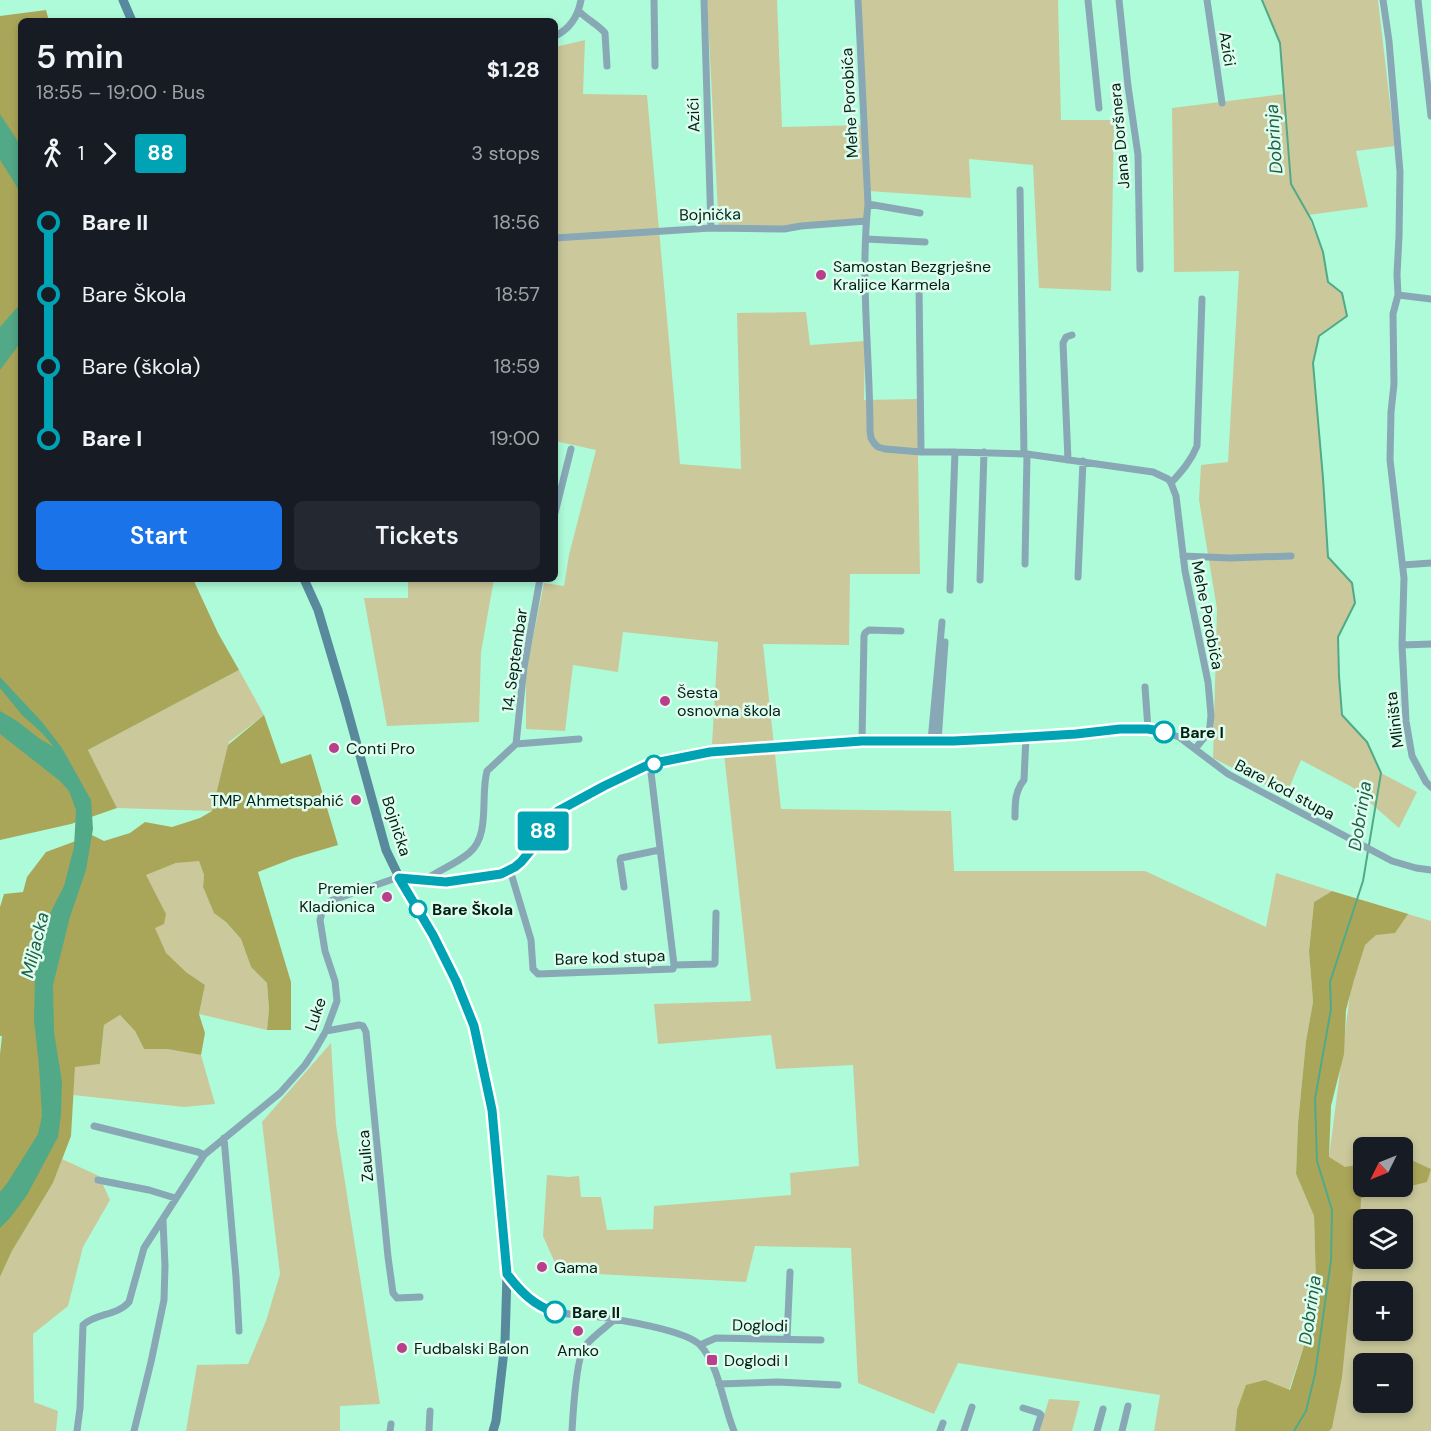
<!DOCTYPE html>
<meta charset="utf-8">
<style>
:root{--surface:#171b24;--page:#242831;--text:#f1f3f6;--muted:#9ea1a6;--accent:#1a73e8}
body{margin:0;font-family:"DM Sans",sans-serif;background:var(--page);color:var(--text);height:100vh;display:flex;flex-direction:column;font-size:22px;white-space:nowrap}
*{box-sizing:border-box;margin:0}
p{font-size:20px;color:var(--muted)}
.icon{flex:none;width:33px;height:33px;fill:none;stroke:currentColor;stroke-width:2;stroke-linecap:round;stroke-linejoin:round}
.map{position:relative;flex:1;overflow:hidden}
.side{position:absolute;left:18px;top:18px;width:540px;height:564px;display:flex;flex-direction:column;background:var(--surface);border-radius:9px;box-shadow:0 3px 9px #0003}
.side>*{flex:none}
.badge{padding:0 12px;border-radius:4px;font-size:21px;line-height:39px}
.needle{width:39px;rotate:227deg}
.buttons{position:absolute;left:1353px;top:1137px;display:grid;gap:12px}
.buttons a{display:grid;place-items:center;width:60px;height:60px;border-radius:9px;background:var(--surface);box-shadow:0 3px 9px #0003;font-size:30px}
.map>.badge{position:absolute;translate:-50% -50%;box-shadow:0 0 0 3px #fff}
.legs{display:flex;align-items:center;gap:9px;height:66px;padding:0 18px;font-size:20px}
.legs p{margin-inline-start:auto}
.summary{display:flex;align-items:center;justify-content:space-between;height:102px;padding:0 18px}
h1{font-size:33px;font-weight:600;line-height:45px}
.button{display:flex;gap:12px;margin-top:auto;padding:12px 18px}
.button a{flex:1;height:69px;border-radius:9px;background:var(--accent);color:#fff;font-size:24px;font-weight:600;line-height:69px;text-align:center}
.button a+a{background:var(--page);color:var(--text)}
ul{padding:0 18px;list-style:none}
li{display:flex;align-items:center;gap:21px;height:72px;font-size:22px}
li i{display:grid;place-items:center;width:9px;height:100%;margin:0 8px;background:currentColor}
li i::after{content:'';width:15px;height:15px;margin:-8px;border:4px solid;border-radius:50%;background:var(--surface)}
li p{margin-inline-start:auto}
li:first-child i{background:linear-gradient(#0000 50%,currentColor 0)}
li:last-child i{background:linear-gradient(currentColor 50%,#0000 0)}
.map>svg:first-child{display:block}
</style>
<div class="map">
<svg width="1431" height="1431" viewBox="0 0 1431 1431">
<rect width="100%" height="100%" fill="#aefbd9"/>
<path fill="#cbc99c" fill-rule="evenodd" d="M707 0H777L782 127 864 125 861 0H1058L1061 120H1114L1111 291 1039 288 1033 165 969 159 971 198 868 191 866 224 719 232Z
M1262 0H1378L1395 146 1356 151 1368 207 1308 215 1323 252 1328 282 1342 293 1347 316 1319 336 1313 363 1323 478 1328 557 1352 583 1355 603 1338 637 1339 676 1342 715 1367 742 1381 773 1417 792 1399 828 1352 787 1301 760 1286 795 1213 758 1217 609 1199 500 1201 465 1228 462 1239 271 1174 272 1172 108 1284 94 1280 43Z
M585 40 583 94 647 95 680 464 741 469 737 313 806 312 810 345 865 341 864 400 917 399 920 574H850L849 645 763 644 781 809 951 811 954 871H1145L1266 927 1276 873 1332 891 1314 902 1309 951 1313 1002 1306 1041 1298 1123 1296 1174 1314 1216 1316 1285 1306 1339 1289 1390 1265 1380 1237 1410 1235 1431H1154L1160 1395 958 1363 934 1414 858 1383 851 1248 755 1246 746 1282 559 1272 543 1236 547 1175 569 1177 579 1176 581 1197H601L607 1230 653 1229 654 1206 791 1195 790 1173 859 1166 853 1065 776 1069 771 1035 658 1044 654 1004 751 1001 723 744H712L718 642 623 632 618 672 573 665 565 731 526 729V672L544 583 564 586 569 555 596 450 555 441V47Z
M408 579H494L481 652 479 722 387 726 364 598H408Z
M239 670 264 715 229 742 212 811 117 808 88 750Z
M199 860 204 875 203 887 214 912 226 922 241 939 251 967 267 983 269 1009 267 1030 199 1014 205 985C194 977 172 964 165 952 152 930 150 901 145 875L176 863Z
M1362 900 1431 921V1431H1314L1329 1157ZM1364 1148H1402V1186H1364ZM1364 1220H1402V1258H1364ZM1364 1292H1402V1330H1364ZM1364 1364H1402V1402H1364Z
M120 1015 135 1031 144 1049H167L201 1055 215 1104 184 1107 73 1095 75 1066 100 1064 104 1025Z
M331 1043 336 1125 380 1404 340 1406V1431H186L197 1365 248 1364 266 1321 280 1274 262 1122Z
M62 1159 99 1176 110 1200 83 1247 68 1306 33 1334 34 1402 58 1411 56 1431H0V1277L12 1251 53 1183Z
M1049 1399 1080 1401 1072 1431H1039Z"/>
<path fill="#aaa659" d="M46 10 49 21H21V579H193L218 633 239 670 88 750 117 808 71 824 0 840V16Z
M264 715 281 764 311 754 338 845 294 858 258 872 291 982V1030H267L269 1009 267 983 251 967 241 939 226 922 214 913 203 887 204 875 199 861 176 863 146 875 166 914 164 924 155 928 166 953 186 972 205 985 199 1014 205 1033 201 1055 167 1049H144L135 1031 120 1015 104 1025 100 1064 75 1067 71 1136 53 1183 12 1251 0 1277V1054L2 1036H0V907L4 894 23 892 27 877 46 852 92 835 104 841 130 833 145 822 172 827 200 818 212 811 228 745Z
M1332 891 1408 914 1395 933 1376 935 1365 945 1354 980 1346 1010 1344 1054 1331 1106 1329 1157 1345 1167 1363 1164 1364 1186H1402L1403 1162 1411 1160 1431 1169 1427 1182 1361 1198 1360 1220 1355 1250 1342 1377 1332 1428 1329 1431H1235L1237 1410 1246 1385 1265 1380 1290 1390 1306 1339 1316 1285 1314 1216 1296 1174 1298 1123 1306 1041 1313 1002 1309 951 1314 902Z"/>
<path fill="#52a987" d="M0 114 21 146V198L17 187 0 160Z
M21 303V342L0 370V327Z
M0 677 42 722 62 748 91 800 93 829 86 870 70 917 53 985 54 1032 62 1082 61 1114 58 1137 27 1195 10 1218 0 1228V1192L8 1182 38 1134 42 1116 39 1066 34 1020 35 976 38 937 64 886 74 847 76 810 69 791 60 781 0 734V711L17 721 40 739 54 747 42 733 22 715 0 688Z"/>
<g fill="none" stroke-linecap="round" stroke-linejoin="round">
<path stroke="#52a987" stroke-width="2" d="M1262 0 1280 43 1291 184 1312 221 1323 252 1328 282 1342 293 1347 316 1319 336 1313 363 1323 478 1328 557 1352 583 1355 603 1338 637 1339 676 1342 715 1367 742 1381 773 1363 881 1330 982 1331 1009 1315 1099 1317 1161 1332 1210 1331 1260 1315 1374 1306 1411 1294 1431"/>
<path stroke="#88a8b6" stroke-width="7" d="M654 0 655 66
M704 0 711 228
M858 0 868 204C860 279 870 355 870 431L871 438 874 443 878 447 885 449 921 452H955L1027 454 1153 472 1168 479 1171 483 1176 496 1185 571 1208 682 1211 715 1210 726 1208 733 1195 749
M1088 0 1099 108
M1119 0 1128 86 1138 155 1140 269
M1207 0 1222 103
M1383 0 1389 41 1400 172 1399 236 1397 275 1398 295 1393 314 1394 384 1391 412 1390 460 1404 578 1402 645 1406 721 1412 756 1426 782 1431 787
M1418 0 1431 116
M579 11C587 20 598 24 605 33L607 66
M555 36C570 29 578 16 581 0
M1020 190 1024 454
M868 204 920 213
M555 238 711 228 784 229 801 226 866 221
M866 239 925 242
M919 286 921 452
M1398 295 1431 299
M1068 460 1063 343 1066 337 1072 335
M1171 483C1182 471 1191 461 1197 446L1202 299
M555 513 571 449
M1183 556 1230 558 1291 556
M1025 564 1027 454
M1403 565 1431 563
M1078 577 1083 461
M980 580 984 452
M950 590 955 452
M1402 645 1431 644
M1145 687 1148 729
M862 741 864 636 865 633 869 630 901 631
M931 741 942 622
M938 741 945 642
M516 744 579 739
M1015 817C1015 802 1015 791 1024 780L1026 736
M510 870 531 940 533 969 538 974 673 969 674 965 650 764
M425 880C439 870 456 864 469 853 491 835 480 796 487 771L516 744 524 667 540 579
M624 887 620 860 621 858 659 850
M674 965 714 964 715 963 716 913
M326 1031 359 1025 363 1026 366 1032 388 1257 393 1293 397 1298 420 1297
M94 1126 198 1152 204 1155
M224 1138 236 1277 239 1331
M98 1180 149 1190 175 1198
M507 1274C516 1287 528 1301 543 1308 558 1315 577 1314 593 1316 615 1319 688 1330 701 1346 720 1368 723 1405 734 1431
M787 1338 790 1272
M700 1345 716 1338 821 1340
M719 1384 778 1382 838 1385
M1023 1408 1039 1413 1041 1415 1036 1431
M77 1431 80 1408 83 1325C96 1313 117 1316 129 1302L144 1248 204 1155 280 1093 305 1065 315 1050 326 1031 337 1001 335 981 325 951 320 920 323 909 330 901 399 877 446 882 501 874 515 867 521 862 531 850 549 820 558 811 605 786 650 764 717 752 862 741H954L995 739 1076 734 1120 729H1148L1160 731 1179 737 1228 774 1392 861 1416 868 1431 870
M134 1431 151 1362 164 1300 165 1266 163 1220
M390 1431 391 1424
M429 1431 430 1411
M572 1431C573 1414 576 1357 585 1346 593 1336 605 1328 614 1320
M940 1431 943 1423
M964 1431 972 1407
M1097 1431 1103 1409
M1122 1431 1128 1406"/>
<path stroke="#58899d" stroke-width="9" d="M123 0 132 21
M304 579 318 610 345 701 386 850 399 877 433 935 456 981 474 1026 492 1110 506 1253 507 1274 505 1342 496 1421 493 1431"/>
</g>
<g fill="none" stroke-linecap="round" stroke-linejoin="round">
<g stroke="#fff" stroke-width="14">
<path id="line-1" d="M555 1312C534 1306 520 1291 507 1274L492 1110 474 1026 456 981 433 935 399 878 446 882 501 874 515 867 521 862 531 850 549 820 558 811 604 786 650 764 710 752 862 741H954L994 739 1076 734 1120 729H1148L1164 732"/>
</g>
<use href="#line-1" stroke="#00a3b4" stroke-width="9"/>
</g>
<g fill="#bb3e8d" stroke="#dffdef" stroke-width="2">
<circle cx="821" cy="275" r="6"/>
<circle cx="665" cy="701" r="6"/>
<circle cx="334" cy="748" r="6"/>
<circle cx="356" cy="800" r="6"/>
<circle cx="387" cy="897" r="6"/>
<circle cx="542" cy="1267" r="6"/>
<circle cx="578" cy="1331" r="6"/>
<circle cx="402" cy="1348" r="6"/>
<rect x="706" y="1354" width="12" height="12" rx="3"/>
</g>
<g fill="#fff" stroke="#00a3b4" stroke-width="3">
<circle cx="1164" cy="732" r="10"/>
<circle cx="654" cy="764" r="8"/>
<circle cx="418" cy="909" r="8"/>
<circle cx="555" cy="1312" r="10"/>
</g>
<g text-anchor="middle" stroke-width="5" stroke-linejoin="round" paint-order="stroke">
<g font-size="16" fill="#002015" stroke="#dffdef">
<text transform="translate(1228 49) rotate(81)" y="6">Azići</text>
<text transform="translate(849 103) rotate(-93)" y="6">Mehe Porobića</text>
<text transform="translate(693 115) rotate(-92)" y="6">Azići</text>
<text transform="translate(1119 136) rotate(-95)" y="6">Jana Doršnera</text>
<text transform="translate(710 214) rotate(-1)" y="6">Bojnička</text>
<text transform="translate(1208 615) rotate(79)" y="6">Mehe Porobića</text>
<text transform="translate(514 660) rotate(-82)" y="6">14. Septembar</text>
<text transform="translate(1394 720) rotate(-97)" y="6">Mliništa</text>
<text transform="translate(1285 789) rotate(28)" y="6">Bare kod stupa</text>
<text transform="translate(397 826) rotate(72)" y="6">Bojnička</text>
<text transform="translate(610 957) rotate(-2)" y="6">Bare kod stupa</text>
<text transform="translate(315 1014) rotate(-71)" y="6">Luke</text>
<text transform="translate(365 1156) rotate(-95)" y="6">Zaulica</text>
<text transform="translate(760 1325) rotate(1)" y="6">Doglodi</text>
</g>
<g font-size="16" fill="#002015" stroke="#dffdef" text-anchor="start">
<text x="833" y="272">Samostan Bezgrješne<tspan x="833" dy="18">Kraljice Karmela</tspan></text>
<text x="677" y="698">Šesta<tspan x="677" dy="18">osnovna škola</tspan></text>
<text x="346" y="754">Conti Pro</text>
<text x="344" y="806" text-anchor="end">TMP Ahmetspahić</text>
<text x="375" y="894" text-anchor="end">Premier<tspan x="375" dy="18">Kladionica</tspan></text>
<text x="554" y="1273">Gama</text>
<text x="414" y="1354">Fudbalski Balon</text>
<text x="578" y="1356" text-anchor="middle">Amko</text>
<text x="724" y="1366">Doglodi I</text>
</g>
<g font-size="16" font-weight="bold" fill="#002015" stroke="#dffdef" text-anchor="start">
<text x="1180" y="738">Bare I</text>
<text x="432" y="915">Bare Škola</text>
<text x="572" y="1318">Bare II</text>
</g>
<g font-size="18" font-style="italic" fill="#1f6149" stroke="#dffdef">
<text transform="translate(1274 139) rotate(-94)" y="6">Dobrinja</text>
<text transform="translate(1360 816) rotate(-81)" y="6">Dobrinja</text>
<text transform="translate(35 945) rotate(-76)" y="6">Miljacka</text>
<text transform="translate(1310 1310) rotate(-82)" y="6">Dobrinja</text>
</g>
</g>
</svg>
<div class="buttons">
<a><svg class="needle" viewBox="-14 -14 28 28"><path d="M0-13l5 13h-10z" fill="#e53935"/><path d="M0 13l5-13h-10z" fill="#9ea1a6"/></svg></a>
<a><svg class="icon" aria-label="layers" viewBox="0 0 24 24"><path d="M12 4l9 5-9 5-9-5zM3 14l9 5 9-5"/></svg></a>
<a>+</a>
<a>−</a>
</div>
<b class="badge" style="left:543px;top:831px;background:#00a3b4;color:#fff">88</b>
<section class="side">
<div class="summary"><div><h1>5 min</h1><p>18:55 – 19:00 · Bus</p></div><b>$1.28</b></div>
<div class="legs"><svg class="icon" aria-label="walk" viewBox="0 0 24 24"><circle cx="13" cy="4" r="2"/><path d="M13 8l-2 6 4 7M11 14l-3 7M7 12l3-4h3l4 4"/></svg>1<svg class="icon" aria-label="forward" viewBox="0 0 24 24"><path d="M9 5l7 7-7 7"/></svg><b class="badge" style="background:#00a3b4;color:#fff">88</b><p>3 stops</p></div>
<ul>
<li><i style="color:#00a3b4"></i><b>Bare II</b><p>18:56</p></li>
<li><i style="color:#00a3b4"></i><span>Bare Škola</span><p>18:57</p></li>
<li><i style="color:#00a3b4"></i><span>Bare (škola)</span><p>18:59</p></li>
<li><i style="color:#00a3b4"></i><b>Bare I</b><p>19:00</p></li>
</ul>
<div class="button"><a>Start</a><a>Tickets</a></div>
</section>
</div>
